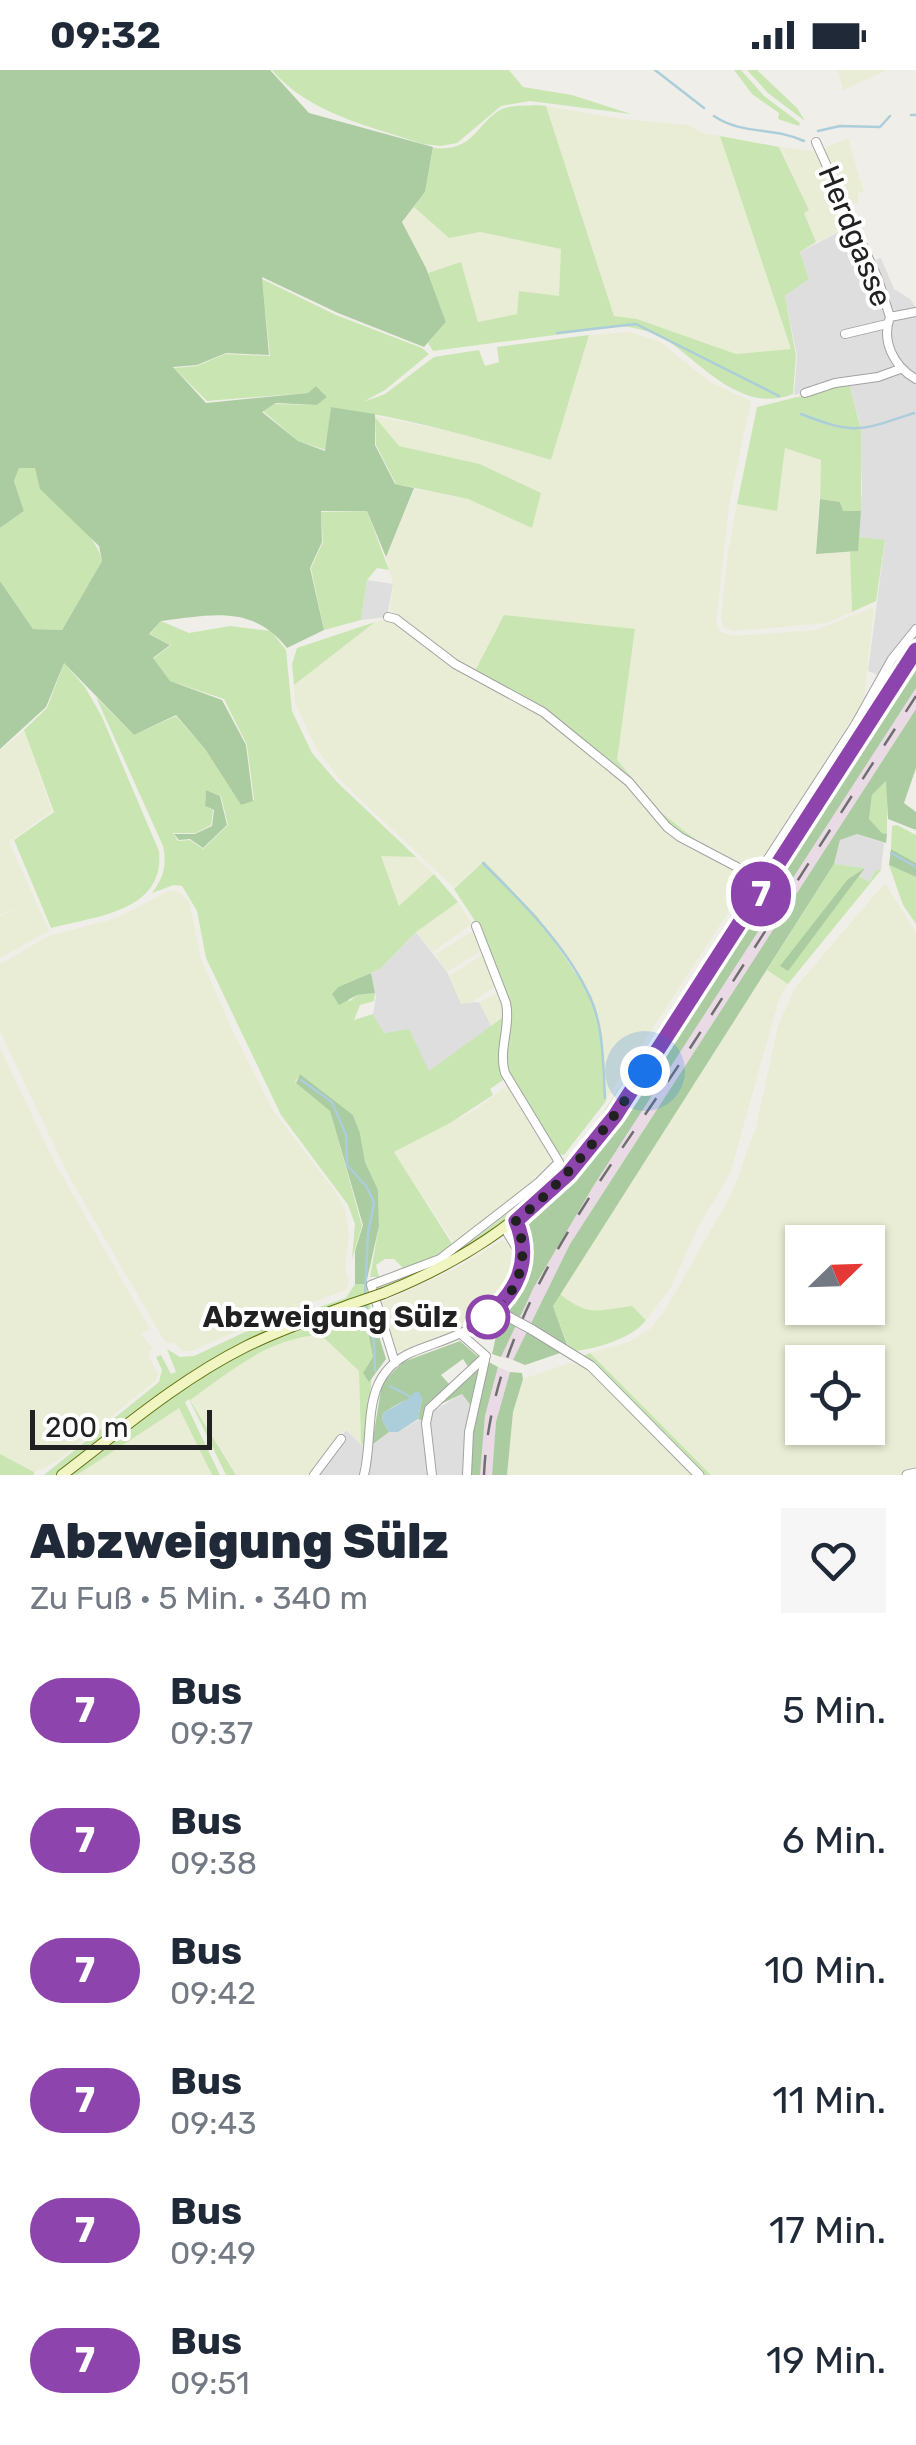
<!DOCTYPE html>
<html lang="de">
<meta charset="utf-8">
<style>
:root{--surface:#fff;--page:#f6f6f7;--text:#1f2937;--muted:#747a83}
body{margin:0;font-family:Rubik,sans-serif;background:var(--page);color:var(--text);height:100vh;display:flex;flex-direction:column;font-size:38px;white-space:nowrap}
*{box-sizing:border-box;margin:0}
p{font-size:32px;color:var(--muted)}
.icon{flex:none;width:55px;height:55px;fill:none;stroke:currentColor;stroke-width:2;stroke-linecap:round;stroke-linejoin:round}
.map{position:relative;height:1405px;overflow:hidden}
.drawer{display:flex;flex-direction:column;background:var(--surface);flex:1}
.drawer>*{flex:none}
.badge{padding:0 20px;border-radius:32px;font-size:35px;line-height:65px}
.needle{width:65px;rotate:67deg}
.buttons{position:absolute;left:785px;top:1155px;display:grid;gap:20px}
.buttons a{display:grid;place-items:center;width:100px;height:100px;border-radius:0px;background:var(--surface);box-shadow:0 2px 8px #0004;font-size:50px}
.scale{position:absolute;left:30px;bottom:25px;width:182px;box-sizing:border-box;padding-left:10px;border:5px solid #212121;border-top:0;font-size:28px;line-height:35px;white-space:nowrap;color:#212121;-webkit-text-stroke:8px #fff;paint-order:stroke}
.you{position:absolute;width:50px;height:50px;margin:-25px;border:8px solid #fff;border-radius:50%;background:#1a73e8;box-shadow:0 0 0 15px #1a73e833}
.map>.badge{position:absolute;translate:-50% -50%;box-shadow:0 0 0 5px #fff}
.round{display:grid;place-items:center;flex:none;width:105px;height:105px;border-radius:0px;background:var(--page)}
.summary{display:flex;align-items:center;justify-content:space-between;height:170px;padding:0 30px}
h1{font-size:48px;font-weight:800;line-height:75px}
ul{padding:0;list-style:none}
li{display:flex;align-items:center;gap:30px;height:130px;padding:0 30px}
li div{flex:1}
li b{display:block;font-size:38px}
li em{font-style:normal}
li .badge{min-width:110px;font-weight:700;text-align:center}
.status{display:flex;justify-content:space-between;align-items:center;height:70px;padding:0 50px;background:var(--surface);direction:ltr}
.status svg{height:28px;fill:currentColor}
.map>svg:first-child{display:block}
</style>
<div class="status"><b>09:32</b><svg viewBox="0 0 49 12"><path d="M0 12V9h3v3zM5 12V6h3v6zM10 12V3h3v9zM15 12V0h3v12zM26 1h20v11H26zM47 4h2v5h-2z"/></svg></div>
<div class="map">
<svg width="916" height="1405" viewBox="0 0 916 1405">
<rect width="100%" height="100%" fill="#f0eee8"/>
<path fill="#dfdede" d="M856 153 874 191 881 188 894 219 910 229 916 238V558L898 576 878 605 868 601 885 471 858 467 862 421 860 353 848 312 794 325 797 286 785 226 809 209 800 182Z
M367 510 393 514 387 547 361 550Z
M857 764 884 773 881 800H876L869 812 859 806 864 798 834 794 840 770Z
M416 862 447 902 461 933 479 932 492 957 428 1002 409 960 384 963 373 944 376 927 371 903 380 899Z
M462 1324 475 1341 470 1405H313L346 1360 367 1380 389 1362H398Z"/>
<path fill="#e9dae5" d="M916 618V639L570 1174 513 1290 501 1287 534 1217 594 1115Z
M498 1297 510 1302 496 1352 492 1405H480L485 1346Z"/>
<path fill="#eaedd5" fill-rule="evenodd" d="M838 0H887L843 20Z
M546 36 622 49 688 55 703 63 720 66 791 280 736 284 637 249 614 246Z
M848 68 864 122 858 123V132L850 135 824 78Z
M780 77 818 82 852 155 816 172 804 143 809 140Z
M414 137 449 168 480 162 561 179 559 227 518 244 477 252 461 192 428 203 403 152Z
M628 262 659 271 710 312 751 331 729 436 716 553 721 562 733 566 816 560 874 537 864 630 755 800 696 770 663 743 617 690 635 559 474 603 390 540 393 514 386 487 415 419 468 429 530 457 541 423 481 394 399 376 375 346 472 366 551 390 589 265Z
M785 378 821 389 816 483 850 482 852 542 827 553 735 561 724 558 721 547 728 481 737 434 777 441Z
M385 549 395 551 447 594 540 644 609 697 666 759 752 806 606 1030 604 981 592 928 538 846 483 790 454 818 339 709 315 676 295 633 294 615 375 552Z
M24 661 52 741 9 772 49 861 0 888V847L16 838 0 845V680Z
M380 785 416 787 434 804 400 837Z
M885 813 916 863V1401L898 1405H711L590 1283 629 1272 650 1259 664 1242 732 1123 756 1057 778 956 794 919ZM802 1172H868V1238H802ZM802 1292H868V1358H802Z
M170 820 180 823 189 831 201 889 234 964 274 1042 335 1121 345 1140 349 1162 345 1198 349 1213 346 1220 261 1251 192 1281H182L174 1273 165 1272 68 1105 0 961V894L49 866 117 848Z
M458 832 472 854 433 882 416 862Z
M475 860 484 879 447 902 435 884Z
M481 886 486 887 496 916 472 932 461 934 449 906Z
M767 900 788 914 779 929 730 1104 698 1157 671 1217 646 1250 632 1236 593 1243 577 1237 560 1224Z
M495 924H501L506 945 492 957 479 932Z
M0 978 55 1093 150 1259 140 1264 153 1278 148 1285 158 1304 155 1311 56 1392 34 1402 0 1384Z
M509 1014 553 1090 552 1097 455 1175 394 1082 475 1040Z
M502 1170 513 1177 517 1194 509 1217 489 1241 467 1258 408 1281H396L378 1234 457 1198Z
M321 1265 359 1301 361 1373 345 1359 309 1405H237L190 1329 246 1290 295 1266Z
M570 1293 586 1297 695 1405H507L513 1341 523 1309Z
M180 1337 212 1405H77Z"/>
<path fill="#c9e6b2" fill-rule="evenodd" d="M272 0H509L523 17 572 25 631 44 530 31 501 36 457 73 441 76 423 74C370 56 309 44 272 0Z
M734 0H741L764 26 800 53 799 56 778 49 779 43 752 24Z
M747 0H757L797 38 805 51 768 23Z
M535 35 546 36 614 246 637 249 736 284 791 279 720 66 779 77 809 140 804 143 816 172 800 182 809 209 785 226 796 286 793 324C743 344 705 297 668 271 654 261 639 259 623 256L433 281 428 273 446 252 428 203 461 192 478 252 517 244 519 221 559 226 561 179 480 162 449 168 414 137 425 122 433 78C476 82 475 53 502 39 511 35 525 36 535 35Z
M262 209 336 245 422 278 429 284 385 320 363 332 385 324 434 287 479 280 485 296 499 292 497 277 589 265 551 390C478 368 404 347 331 337L326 380 298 371 263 341 275 334 317 335 327 327 316 316 308 323 207 331 174 298 197 296 225 284 270 286Z
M849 314 861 359V441H842L840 432 820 429 821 390 785 378 777 441 737 434 757 337Z
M375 347 399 376 480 394 541 423 532 458 468 429 396 414 376 375Z
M19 398H35C46 440 94 454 102 491L62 560 33 559 0 511V458L24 441 14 411Z
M367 441 389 500 377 498 367 510 361 550 324 560 311 498 323 472 321 442Z
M858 467 885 470 876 531 852 542 850 482 858 480Z
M504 545 635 559 617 690 662 743 696 770 674 760 614 694 549 644V640L474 603Z
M161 551 189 563 230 556 271 561 286 580 292 641 312 683 337 712 416 787 381 786 399 836 434 804 458 832 416 862 380 899 338 917 332 924 350 931 357 925 375 923 374 931 360 935 354 950 373 944 384 963 409 959 429 1001 506 945 499 993 506 1008 490 1019 493 1025 450 1053 394 1082 454 1177 399 1203 402 1197 394 1189H385L376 1195 379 1207H370L379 1156 378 1121 365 1092 360 1063 353 1045 300 1004 295 1012 330 1040 362 1156 352 1189 355 1154 348 1135 281 1045 206 888 197 841 182 816 174 815 152 823C164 807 167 795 163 776L96 627 134 665 176 646 205 679 241 735 254 730 247 675 224 629 170 611 153 589 171 575 150 564ZM206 720 221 726 228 755 203 779 190 770 178 771 173 763H196L211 755 213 740 205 736Z
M375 552 294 615 292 594 297 578Z
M916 562V571L896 597 870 648 753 832 585 1081 521 1139 481 1170 417 1205 375 1220C387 1206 431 1198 451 1185 502 1151 552 1108 591 1061L846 673 880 610Z
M64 593 85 617 102 647 159 781C165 842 96 846 51 858L14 770 54 742 24 660 47 638Z
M887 710V764L882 763 869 749 872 725Z
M897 755 916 765V793L891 779 892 756Z
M484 791 538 847 592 928 603 982 606 1031 564 1085 558 1084 506 997 512 944 503 913 477 854 454 819Z
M834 794 865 798 848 809 788 900 859 806 869 812 876 800H881L788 914 767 900Z
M889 795 916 807V854L903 835Z
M355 1214H366L371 1240 364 1246 373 1287 366 1378 361 1373 359 1301 321 1265C270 1267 231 1301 190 1330L236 1405H226L189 1329 185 1332 220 1405H212L179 1338 77 1405H71C128 1362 184 1313 248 1281 284 1262 324 1250 362 1236L359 1225 238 1275 190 1304 58 1405H44L159 1312 162 1300 156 1287 161 1285 171 1304 176 1302 167 1279 180 1287 194 1286 245 1262 346 1228Z
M560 1224C590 1248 598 1240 632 1236L646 1250C634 1268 591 1281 570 1281L553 1236Z
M590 1283 711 1405H701L581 1287Z
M0 1384 34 1402V1405H0Z"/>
<path fill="#abcca0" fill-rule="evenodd" d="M0 0H270L309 43 433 77 425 122 402 152 426 198 446 252 424 277 338 243 262 207 269 285 226 283 197 295 173 297 206 333 308 323 316 316 327 327 317 335 276 333 262 342 298 371 325 381 331 337 375 344V375L395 414 414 418 386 487 367 441H321L322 472 310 498 324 560 287 578C252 534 211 545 161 551L149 564 170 575 153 588 170 611 222 630 246 675 253 731 241 735 205 679 176 645 134 665 64 593 46 637 0 679V511L33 559 62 560 102 491 99 476 40 419 35 398H19L14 411 24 441 0 458Z
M820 429 840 432 843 441H861L858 481 816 484Z
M916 592V618L594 1115 534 1217 501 1287 492 1284C496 1269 498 1249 505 1236 526 1201 538 1196 522 1153L567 1114 604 1074 753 850Z
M916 639V698L904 733 916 742V760L888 749 886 711 872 725 869 749 882 763 887 764 886 773 857 764 840 770 834 794 553 1236 569 1280 525 1295 513 1290 570 1174Z
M206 720 220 726 227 755 203 778 190 769 179 770 174 764H195L212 756 214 740 205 736Z
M891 779 916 793V807L889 795Z
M865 798 788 901 780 896 848 809Z
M371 903 375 923 357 925 339 935 332 924 338 917Z
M300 1004 353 1045 360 1063 365 1092 378 1120 379 1156 366 1214H355V1181L363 1155 330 1041 296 1013Z
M371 1240 386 1289 369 1312 363 1303 373 1287 364 1245Z
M460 1271 476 1285 498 1297 485 1346 480 1405H470L475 1341 462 1324 441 1334 421 1350 418 1349 422 1328C406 1327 396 1335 383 1343L382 1350 389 1362 372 1375 382 1313 403 1292ZM463 1289 473 1304 459 1314 450 1315 441 1305Z
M510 1302 522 1303 523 1309 513 1342 507 1405H492L496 1352Z"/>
<path fill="#accdda" d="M414 1322H419L422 1328 418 1349 398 1362H389L382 1350 383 1343 411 1327Z"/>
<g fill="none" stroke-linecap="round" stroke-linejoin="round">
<path stroke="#accdda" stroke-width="2.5" d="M655 0 704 38
M911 45H916
M714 46C741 65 775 57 804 71
M818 61 840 56 880 57 890 46
M557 263 636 254 779 326
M801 344C855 365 860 361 914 343
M891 783 916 797
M483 793C523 833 566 875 590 927 604 957 603 996 605 1028
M301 1010 332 1032 346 1065 347 1095 367 1117 374 1133 368 1163 365 1226
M366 1234 374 1272 375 1301
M390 1316 411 1327"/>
<g stroke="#a2a2a2" stroke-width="10">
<path id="minor" d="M816 72 878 209 890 247C881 271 894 297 916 309
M890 247 916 242
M845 264 887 254
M805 323 835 313 878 307 900 299
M388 547 396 549 455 594 543 642 629 712 667 757 680 767 756 807 855 655 892 589 916 559
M461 1264 486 1286
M395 1293 371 1215 440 1189 538 1113 559 1092 505 1003C498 980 511 957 506 933L476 856
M314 1405 341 1369
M364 1405C375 1361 359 1309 408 1284 429 1274 454 1269 474 1256
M432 1405 426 1353 429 1339 486 1286
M467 1405 469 1362 485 1290"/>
</g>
<g stroke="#a2a2a2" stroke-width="11">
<path id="tertiary" d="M505 1158 519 1181
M474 1256C512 1229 535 1198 516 1151
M531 1259 591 1296 699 1405
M907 1405 916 1403"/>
</g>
<g stroke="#61710e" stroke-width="12">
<path id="secondary" d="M384 1223C553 1155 609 1057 703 912 752 838 800 764 848 689 871 653 888 612 916 580
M62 1405C121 1360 179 1310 245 1277 279 1260 316 1247 352 1234"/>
</g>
<use href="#minor" stroke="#fff" stroke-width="8"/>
<use href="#tertiary" stroke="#fff" stroke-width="9"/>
<use href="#secondary" stroke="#f0f5c1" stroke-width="10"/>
<path stroke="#6f6f6f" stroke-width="2.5" stroke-dasharray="20 20" stroke-linecap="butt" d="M484 1405C491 1240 608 1105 694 972 768 857 842 741 916 626"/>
<g stroke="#a2a2a2" stroke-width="11" stroke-linecap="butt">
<path id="tertiary-bridge" d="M496 1240 531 1259"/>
</g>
<g stroke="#61710e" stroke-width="12" stroke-linecap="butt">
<path id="secondary-bridge" d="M352 1234 384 1223"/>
</g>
<use href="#tertiary-bridge" stroke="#fff" stroke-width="9"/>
<use href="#secondary-bridge" stroke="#f0f5c1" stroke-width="10"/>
</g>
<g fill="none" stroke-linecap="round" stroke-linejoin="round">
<g stroke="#fff" stroke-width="22">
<path id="line" d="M474 1256C512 1230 535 1197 516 1151L568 1104 615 1046 916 580"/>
</g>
<use href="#line" stroke="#8e44ad" stroke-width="15"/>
<path stroke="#212121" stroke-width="10" stroke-dasharray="0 18" d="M488 1247C519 1223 531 1187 516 1151 569 1108 608 1057 645 1001"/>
</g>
<circle fill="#fff" stroke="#8e44ad" stroke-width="5" cx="488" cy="1247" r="20"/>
<g text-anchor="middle" stroke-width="8" stroke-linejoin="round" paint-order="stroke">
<g font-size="30" fill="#212121" stroke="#fff">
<text transform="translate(855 166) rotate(68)" y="10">Herdgasse</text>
</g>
<g font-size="30" font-weight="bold" fill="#212121" stroke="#fff" text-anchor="end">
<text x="458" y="1257">Abzweigung Sülz</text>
</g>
</g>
</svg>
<div class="buttons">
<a><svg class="needle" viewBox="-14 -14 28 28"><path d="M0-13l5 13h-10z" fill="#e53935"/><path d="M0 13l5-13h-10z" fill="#747a83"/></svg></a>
<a><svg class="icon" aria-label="locate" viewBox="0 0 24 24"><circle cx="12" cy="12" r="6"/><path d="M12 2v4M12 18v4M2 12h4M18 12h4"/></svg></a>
</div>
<div class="scale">200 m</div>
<div class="you" style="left:645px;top:1001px"></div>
<b class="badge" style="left:761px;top:824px;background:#8e44ad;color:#fff">7</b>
</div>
<section class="drawer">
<div class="summary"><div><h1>Abzweigung Sülz</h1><p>Zu Fuß · 5 Min. · 340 m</p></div><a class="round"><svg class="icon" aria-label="heart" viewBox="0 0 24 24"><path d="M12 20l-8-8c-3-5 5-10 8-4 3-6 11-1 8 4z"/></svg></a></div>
<ul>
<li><span class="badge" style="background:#8e44ad;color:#fff">7</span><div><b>Bus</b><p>09:37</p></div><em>5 Min.</em></li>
<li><span class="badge" style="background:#8e44ad;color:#fff">7</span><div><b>Bus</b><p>09:38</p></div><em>6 Min.</em></li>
<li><span class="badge" style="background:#8e44ad;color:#fff">7</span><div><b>Bus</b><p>09:42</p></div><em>10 Min.</em></li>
<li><span class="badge" style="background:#8e44ad;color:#fff">7</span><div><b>Bus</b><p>09:43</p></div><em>11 Min.</em></li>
<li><span class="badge" style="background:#8e44ad;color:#fff">7</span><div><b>Bus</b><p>09:49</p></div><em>17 Min.</em></li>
<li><span class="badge" style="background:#8e44ad;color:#fff">7</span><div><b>Bus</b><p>09:51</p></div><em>19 Min.</em></li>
</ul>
</section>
